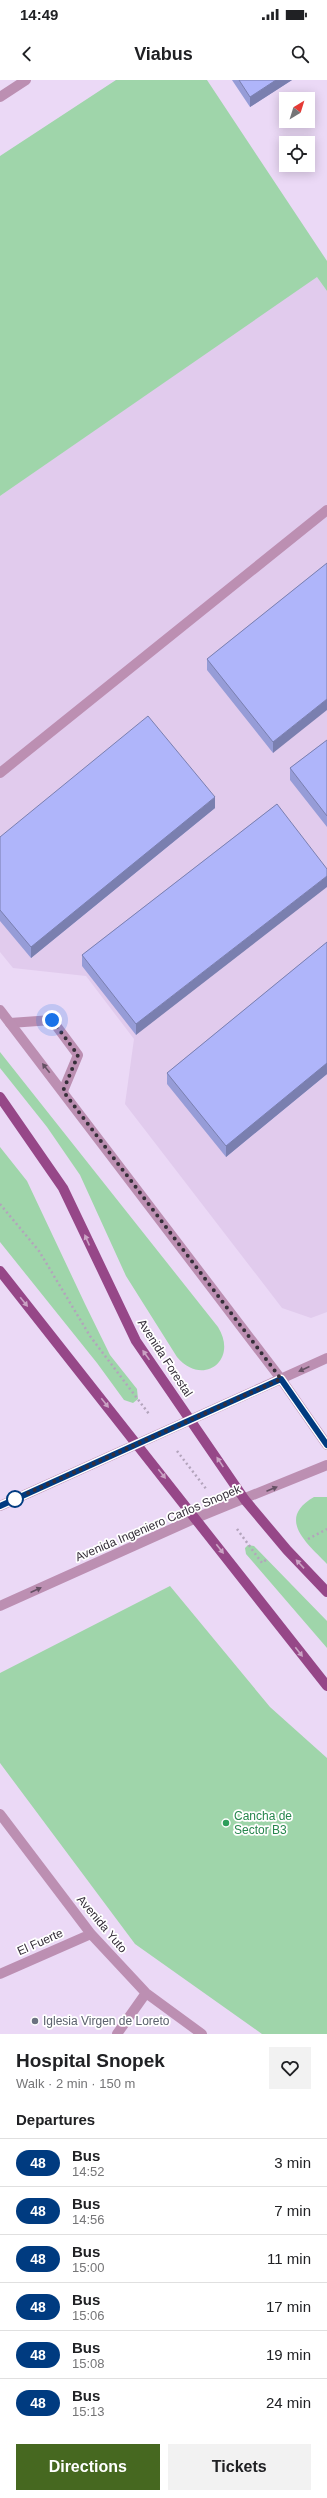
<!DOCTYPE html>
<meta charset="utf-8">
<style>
:root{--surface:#fff;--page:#f2f2f2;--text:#202124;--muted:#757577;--line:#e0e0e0;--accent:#466820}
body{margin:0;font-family:Arial,sans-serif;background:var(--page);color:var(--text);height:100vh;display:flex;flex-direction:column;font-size:15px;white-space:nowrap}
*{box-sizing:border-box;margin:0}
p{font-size:13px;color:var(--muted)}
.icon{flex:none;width:22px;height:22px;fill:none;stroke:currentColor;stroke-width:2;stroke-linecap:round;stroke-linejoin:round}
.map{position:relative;height:1954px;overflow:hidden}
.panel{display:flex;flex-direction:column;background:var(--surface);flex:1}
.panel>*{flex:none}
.badge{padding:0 8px;border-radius:13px;font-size:14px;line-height:26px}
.needle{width:26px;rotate:38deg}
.tools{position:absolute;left:279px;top:12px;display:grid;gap:8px}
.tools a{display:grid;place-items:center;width:36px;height:36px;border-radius:0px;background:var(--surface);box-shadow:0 2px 10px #0003;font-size:20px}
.you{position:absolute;width:20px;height:20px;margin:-10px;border:3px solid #fff;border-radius:50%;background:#1a73e8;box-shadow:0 0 0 6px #1a73e833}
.map>.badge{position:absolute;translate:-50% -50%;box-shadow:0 0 0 2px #fff}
h2{padding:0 16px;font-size:15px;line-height:36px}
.round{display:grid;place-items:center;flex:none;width:42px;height:42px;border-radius:0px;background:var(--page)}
.overview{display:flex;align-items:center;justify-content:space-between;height:68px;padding:0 16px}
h1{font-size:19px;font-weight:800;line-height:30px}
.action{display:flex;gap:8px;margin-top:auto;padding:8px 16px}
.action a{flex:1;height:46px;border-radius:0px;background:var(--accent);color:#fff;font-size:16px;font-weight:800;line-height:46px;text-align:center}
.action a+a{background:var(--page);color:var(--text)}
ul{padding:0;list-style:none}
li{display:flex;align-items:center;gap:12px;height:48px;padding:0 16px;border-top:1px solid var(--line)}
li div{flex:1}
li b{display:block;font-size:15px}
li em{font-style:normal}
li .badge{min-width:44px;font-weight:700;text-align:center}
.status{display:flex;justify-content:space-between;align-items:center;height:28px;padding:0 20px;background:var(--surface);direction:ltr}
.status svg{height:11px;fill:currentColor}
header{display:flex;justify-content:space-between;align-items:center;height:52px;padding:0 16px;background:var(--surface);font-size:18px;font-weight:800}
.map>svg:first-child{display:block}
</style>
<div class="status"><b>14:49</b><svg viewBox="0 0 49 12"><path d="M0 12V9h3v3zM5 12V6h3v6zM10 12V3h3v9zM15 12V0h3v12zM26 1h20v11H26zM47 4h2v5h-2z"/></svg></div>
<header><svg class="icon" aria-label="back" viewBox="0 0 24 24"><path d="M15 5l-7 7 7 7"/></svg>Viabus<svg class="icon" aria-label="search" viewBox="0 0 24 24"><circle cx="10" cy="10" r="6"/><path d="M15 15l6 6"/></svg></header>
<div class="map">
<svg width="327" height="1954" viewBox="0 0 327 1954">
<rect width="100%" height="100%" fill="#ebd9f6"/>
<path fill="#e1cbed" d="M317 196 327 211V1232L311 1238 282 1228 125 1024 134 959 86 896 13 888 0 872V416Z"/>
<path fill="#9fd5aa" d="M116 0H207L327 181V211L317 197 0 416V76Z
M0 972 218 1247C239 1281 202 1307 177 1277L126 1196 80 1095 47 1047 0 988Z
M0 1067 27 1101 85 1224 110 1275 137 1309 138 1319 133 1323 124 1320 97 1283 0 1162Z
M314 1417H327V1484C307 1463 276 1439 314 1417Z
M248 1465 254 1466 327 1541V1568L246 1474 245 1468Z
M170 1506 270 1627 327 1678V1954H262L135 1864 0 1683V1593Z"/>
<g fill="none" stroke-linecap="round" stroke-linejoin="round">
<path stroke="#b3a4bc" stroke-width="2.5" stroke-dasharray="2 3" stroke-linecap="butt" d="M0 1124 39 1171 90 1256 149 1334
M177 1371 207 1410
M237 1449 262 1483 266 1480
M308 1459 327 1449"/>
<path stroke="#bc8fb2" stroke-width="10" d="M0 693 327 430
M10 943 52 940 78 975 63 1011"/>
<path stroke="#bc8fb2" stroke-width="10" d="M0 17 26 0
M0 1734 91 1854 146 1913 202 1954
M0 1894 91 1854
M117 1954 146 1913"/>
<path stroke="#bc8fb2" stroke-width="10" d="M0 930 281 1299 327 1365
M0 1426 327 1278
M0 1526 196 1438 327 1385"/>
<path stroke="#964788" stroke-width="10" d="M0 1017 63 1108 136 1261 245 1420 287 1470 327 1512
M0 1191 327 1606"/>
</g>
<path fill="#969cd7" d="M232 0H292L250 27Z
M327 483 273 673 207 590V579Z
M327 660V747L290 700V688Z
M277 724 136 955 82 886V875Z
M215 728 31 878 0 841V757Z
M327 862V994L226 1077 167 1004V993Z"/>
<path fill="#7a7faf" d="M276 0H292L250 27V17Z
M327 619V630L273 673V662Z
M215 717V728L31 878V867Z
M327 796V807L136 955V944Z
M327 983V994L226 1077V1066Z"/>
<path fill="#afb5fa" stroke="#7a7faf" d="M239 0H276L250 17Z
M327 483V619L273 662 207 579Z
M148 636 215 717 31 867 0 830V757Z
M327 660V736L290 688Z
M277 724 327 789V796L136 944 82 875Z
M327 862V983L226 1066 167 993Z"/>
<defs><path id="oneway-solid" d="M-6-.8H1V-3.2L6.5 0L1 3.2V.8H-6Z"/></defs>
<g fill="#655164">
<use href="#oneway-solid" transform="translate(46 988) rotate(-128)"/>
<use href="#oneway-solid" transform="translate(304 1289) rotate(155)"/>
<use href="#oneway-solid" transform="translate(272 1409) rotate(-23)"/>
<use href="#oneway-solid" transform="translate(36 1510) rotate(-24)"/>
</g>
<g fill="#caa3c4">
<use href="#oneway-solid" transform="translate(87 1160) rotate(-114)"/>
<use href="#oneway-solid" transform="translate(24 1222) rotate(51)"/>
<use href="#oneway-solid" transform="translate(146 1275) rotate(-125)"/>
<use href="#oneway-solid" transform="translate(105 1323) rotate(52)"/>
<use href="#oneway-solid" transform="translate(220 1382) rotate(-124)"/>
<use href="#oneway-solid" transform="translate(162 1394) rotate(52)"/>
<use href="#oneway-solid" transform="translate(220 1469) rotate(52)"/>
<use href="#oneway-solid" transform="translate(300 1484) rotate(-133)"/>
<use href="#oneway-solid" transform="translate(299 1572) rotate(52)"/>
</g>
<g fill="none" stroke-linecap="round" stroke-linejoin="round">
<g stroke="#fff" stroke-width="9">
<path id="line" d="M0 1426 281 1299 327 1365"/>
</g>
<use href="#line" stroke="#003b80" stroke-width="6"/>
<path stroke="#362f3a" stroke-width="4" stroke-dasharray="0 7.2" d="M15 1419 281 1299 63 1011 78 975 52 940"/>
</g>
<circle fill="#fff" stroke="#003b80" stroke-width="2" cx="15" cy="1419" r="8"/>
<circle fill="#2e9e5b" stroke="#fff" stroke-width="1.5" cx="226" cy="1743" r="4"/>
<circle fill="#6b7280" stroke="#fff" stroke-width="1.5" cx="35" cy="1941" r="4"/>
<g text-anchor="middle" stroke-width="3.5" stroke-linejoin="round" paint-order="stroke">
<g font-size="12" fill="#362f3a" stroke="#fff">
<text transform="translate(165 1278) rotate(57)" y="4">Avenida Forestal</text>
<text transform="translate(158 1443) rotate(-23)" y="4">Avenida Ingeniero Carlos Snopek</text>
<text transform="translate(102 1844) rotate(50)" y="4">Avenida Yuto</text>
<text transform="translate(40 1862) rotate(-24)" y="4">El Fuerte</text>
</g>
<g font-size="12" fill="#27864d" stroke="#fff" text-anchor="start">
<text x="234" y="1740">Cancha de<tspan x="234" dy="14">Sector B3</tspan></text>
</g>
<g font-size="12" fill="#5b616d" stroke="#fff" text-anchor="start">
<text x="43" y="1945">Iglesia Virgen de Loreto</text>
</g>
</g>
</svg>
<div class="tools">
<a><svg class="needle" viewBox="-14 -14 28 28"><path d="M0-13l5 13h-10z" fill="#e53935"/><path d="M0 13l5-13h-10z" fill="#757577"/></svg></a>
<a><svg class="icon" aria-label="locate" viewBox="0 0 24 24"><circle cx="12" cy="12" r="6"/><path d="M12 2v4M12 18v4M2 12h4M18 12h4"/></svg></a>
</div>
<div class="you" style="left:52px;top:940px"></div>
</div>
<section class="panel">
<div class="overview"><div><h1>Hospital Snopek</h1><p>Walk · 2 min · 150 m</p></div><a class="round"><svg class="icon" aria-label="heart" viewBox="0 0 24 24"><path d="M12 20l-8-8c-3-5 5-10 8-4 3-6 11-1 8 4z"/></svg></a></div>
<h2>Departures</h2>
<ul>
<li><span class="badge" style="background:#003b80;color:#fff">48</span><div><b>Bus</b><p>14:52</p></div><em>3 min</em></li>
<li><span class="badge" style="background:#003b80;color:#fff">48</span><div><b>Bus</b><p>14:56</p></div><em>7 min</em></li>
<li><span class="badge" style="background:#003b80;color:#fff">48</span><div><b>Bus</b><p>15:00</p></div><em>11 min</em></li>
<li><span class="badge" style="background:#003b80;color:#fff">48</span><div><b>Bus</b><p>15:06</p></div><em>17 min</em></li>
<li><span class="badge" style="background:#003b80;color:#fff">48</span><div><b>Bus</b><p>15:08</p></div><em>19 min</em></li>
<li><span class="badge" style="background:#003b80;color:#fff">48</span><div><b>Bus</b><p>15:13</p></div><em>24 min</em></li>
</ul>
<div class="action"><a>Directions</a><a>Tickets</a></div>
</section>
